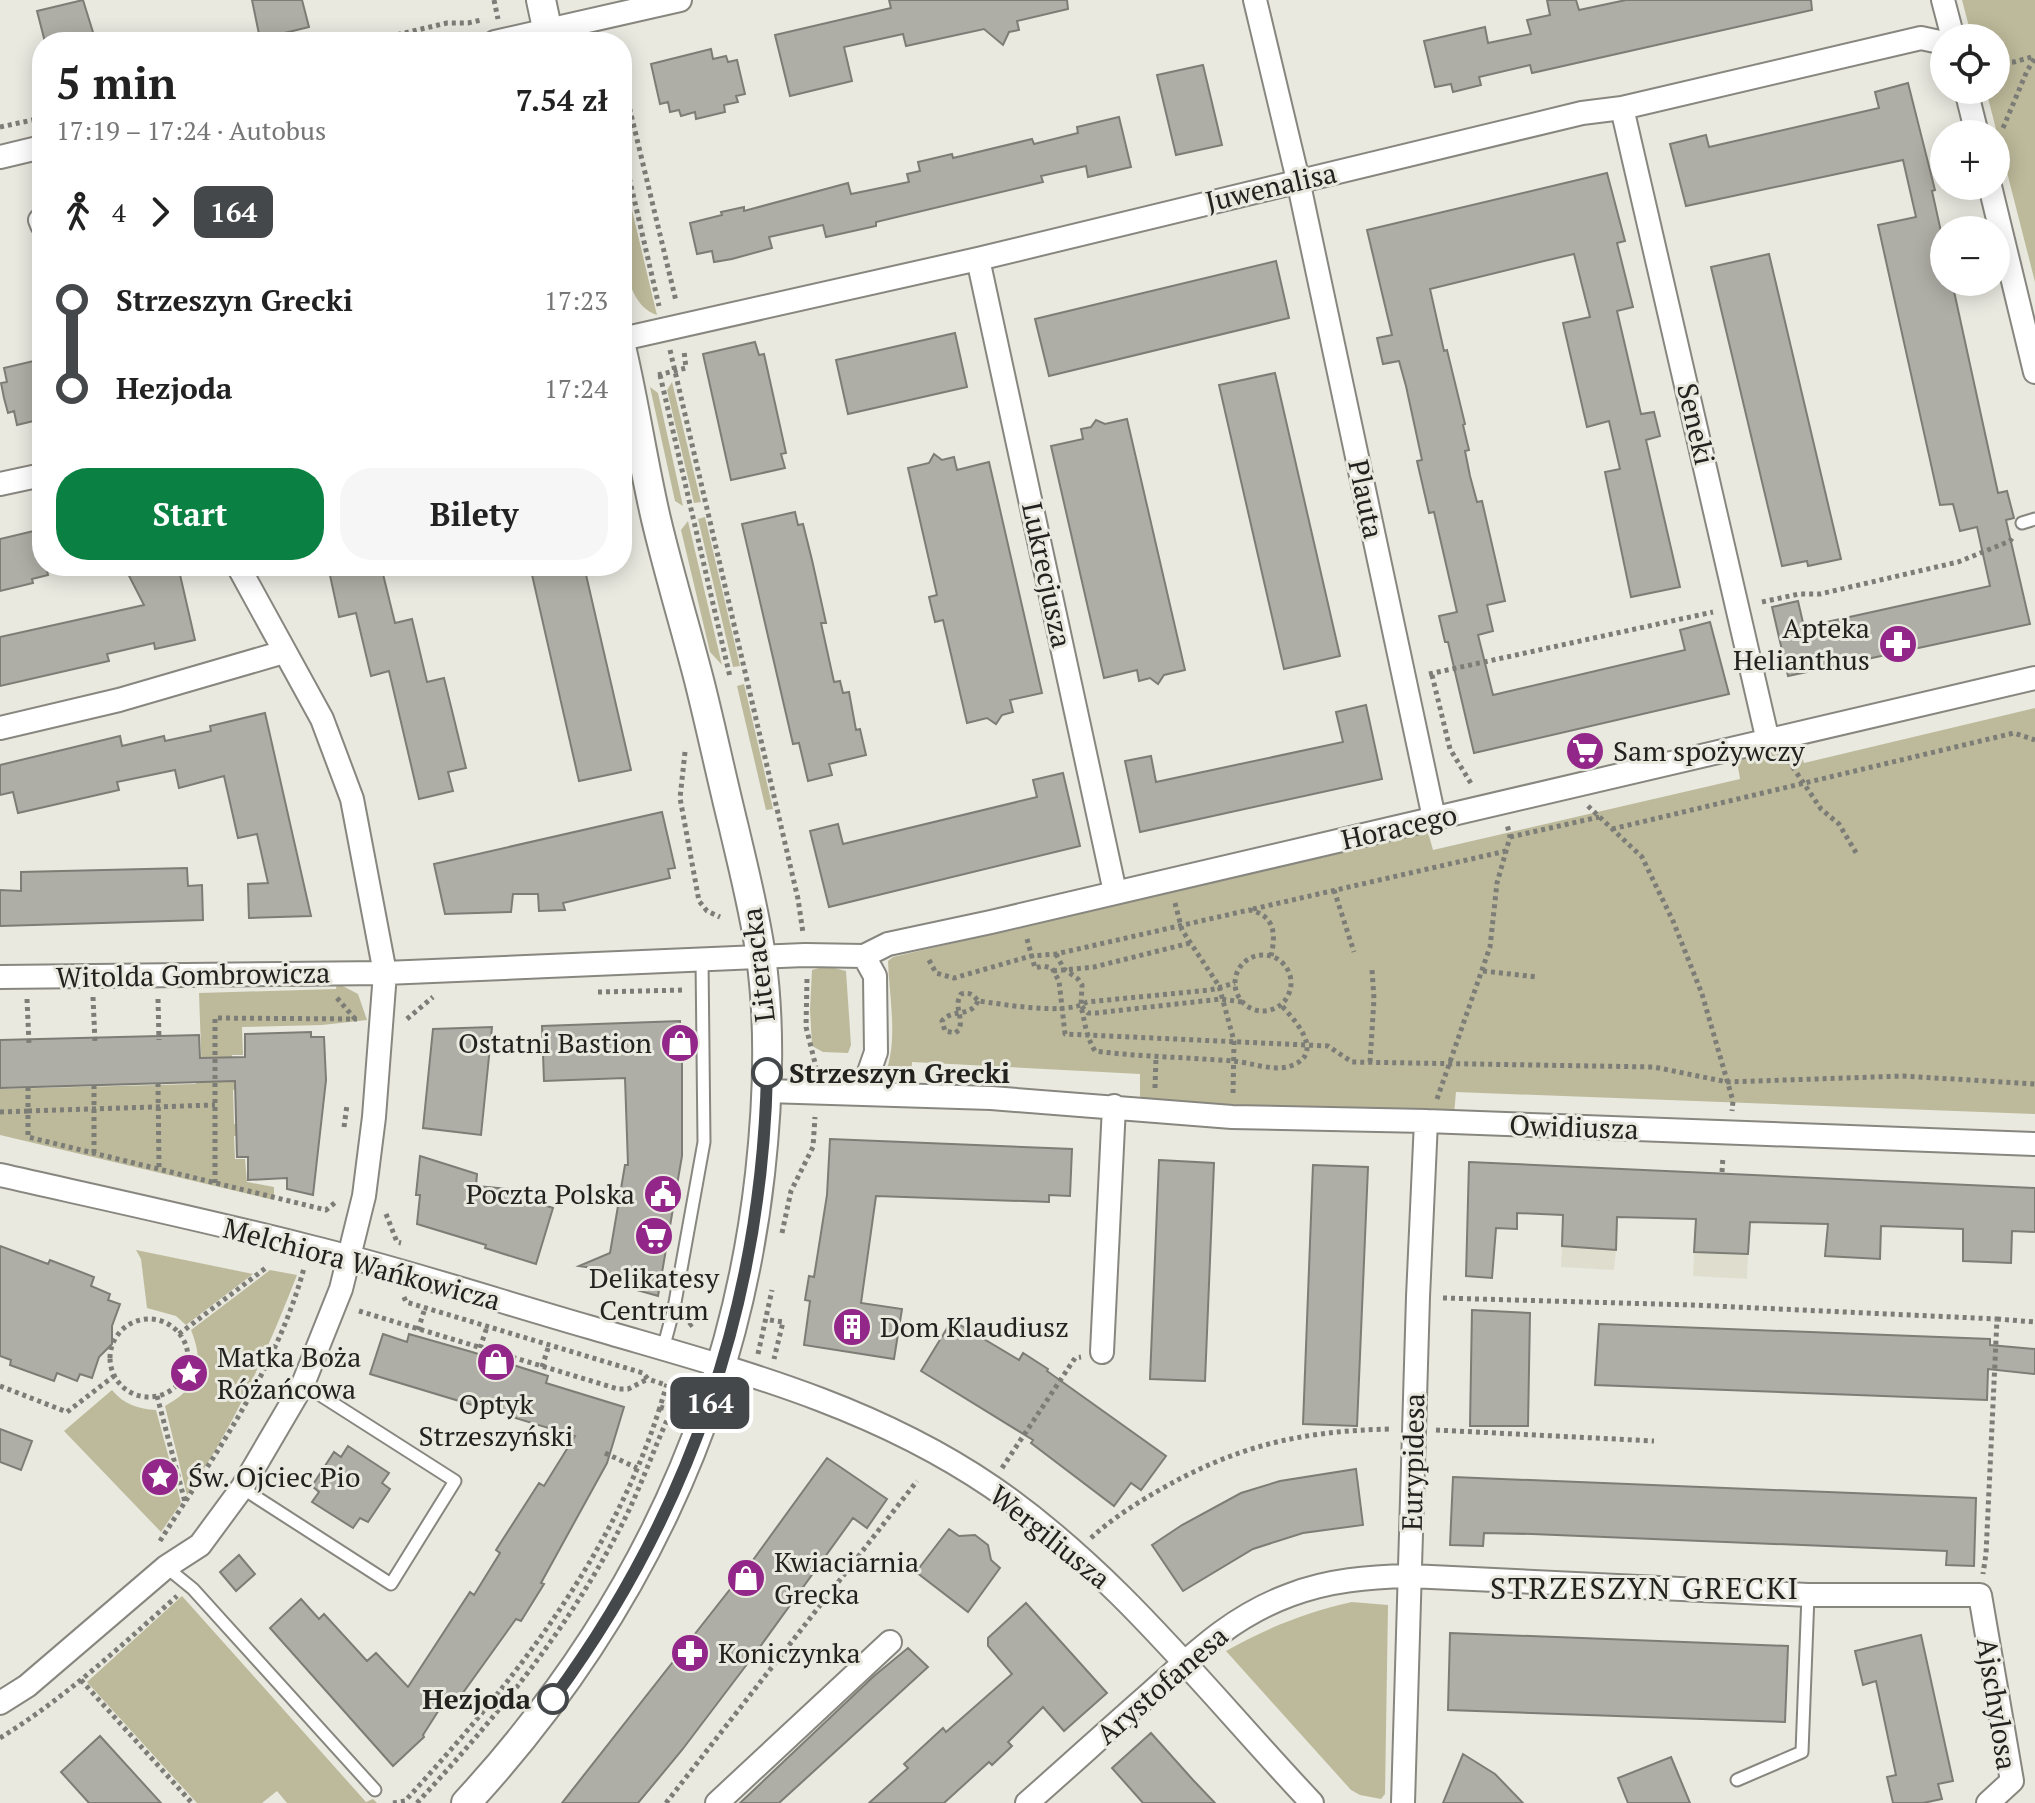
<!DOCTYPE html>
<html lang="pl">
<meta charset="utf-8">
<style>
:root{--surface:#fff;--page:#f6f6f6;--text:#222;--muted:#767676;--accent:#0b8043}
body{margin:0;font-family:"PT Serif",serif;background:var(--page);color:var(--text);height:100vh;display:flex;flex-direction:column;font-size:30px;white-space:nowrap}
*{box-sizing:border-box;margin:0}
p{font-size:26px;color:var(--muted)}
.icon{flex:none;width:44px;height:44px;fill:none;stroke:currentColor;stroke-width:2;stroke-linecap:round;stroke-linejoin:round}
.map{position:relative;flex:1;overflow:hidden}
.panel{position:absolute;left:32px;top:32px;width:600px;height:544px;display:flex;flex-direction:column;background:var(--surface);border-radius:32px;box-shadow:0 4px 20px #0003}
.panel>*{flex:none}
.badge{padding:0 16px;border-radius:12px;font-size:28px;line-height:52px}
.controls{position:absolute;left:1930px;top:24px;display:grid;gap:16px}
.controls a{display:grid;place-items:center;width:80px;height:80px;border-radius:50%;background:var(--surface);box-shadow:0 4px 20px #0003;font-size:40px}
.map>.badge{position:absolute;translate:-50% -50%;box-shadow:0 0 0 4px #fff}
.legs{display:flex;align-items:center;gap:12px;height:88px;padding:0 24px;font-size:26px}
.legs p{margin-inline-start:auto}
.head{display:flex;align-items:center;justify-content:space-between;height:136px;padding:0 24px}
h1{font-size:44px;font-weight:800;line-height:60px}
.action{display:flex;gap:16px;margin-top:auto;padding:16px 24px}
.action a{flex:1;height:92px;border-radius:32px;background:var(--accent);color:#fff;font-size:32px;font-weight:800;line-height:92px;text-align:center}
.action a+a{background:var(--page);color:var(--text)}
ul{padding:0 24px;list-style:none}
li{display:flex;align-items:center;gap:28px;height:88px;font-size:30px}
li i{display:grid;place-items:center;width:12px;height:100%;margin:0 10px;background:currentColor}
li i::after{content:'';width:20px;height:20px;margin:-10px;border:6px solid;border-radius:50%;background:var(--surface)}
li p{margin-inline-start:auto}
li:first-child i{background:linear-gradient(#0000 50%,currentColor 0)}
li:last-child i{background:linear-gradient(currentColor 50%,#0000 0)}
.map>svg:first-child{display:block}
</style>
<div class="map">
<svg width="2035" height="1803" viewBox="0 0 2035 1803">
<rect width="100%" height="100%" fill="#e9e9e0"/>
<path fill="#dfdece" d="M1562 1246 1616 1250 1614 1270 1561 1267Z
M1694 1252 1748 1254 1747 1279 1693 1276Z"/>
<path fill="#bdba9b" d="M1962 0H2035V282L1986 90H1996V38H1972Z
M622 168 656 311 657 315C613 301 622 205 622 168Z
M672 382 701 502 694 503 667 390Z
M650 387 658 393 683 506 675 501Z
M705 517 740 666 733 667 698 519Z
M688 521 722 665 710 652 681 530Z
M744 684 773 809 766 810 737 686Z
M2035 708V1114L1456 1092 1454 1114 1160 1103 1140 1102V1074L912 1062 911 1078 907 1082 882 1081C900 1046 889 999 888 961L893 957 1428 832 1433 850 1740 779 1737 761 1799 747 1804 763Z
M826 966 846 971 851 1045 848 1053 823 1052 812 1046 810 1009 812 970Z
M337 983 358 994 367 1020 322 1025 242 1027 243 1055H232L233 1078 244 1089 233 1090 234 1124H245V1135L234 1136 235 1159H245L247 1182 274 1187V1200L0 1135V1089L196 1084V1078L202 1077 199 993 336 989Z
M136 1250 253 1274 186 1325 176 1316 147 1308 141 1259Z
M270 1270 297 1275C267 1352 234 1426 187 1495L165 1406C199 1388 205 1365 191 1330Z
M112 1390C123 1404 139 1409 156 1410L181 1503 161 1532 64 1431Z
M182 1596 366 1802 373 1799 377 1803H287L277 1791 262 1803H197L87 1682Z
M1352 1602 1388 1605 1385 1794 1381 1799 1360 1795 1351 1790 1226 1651C1267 1628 1306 1612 1352 1602Z"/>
<path fill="#afaea6" stroke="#7d7c75" stroke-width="2" d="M83 0 96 42H45L37 11Z
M252 0H302L309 27 260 39Z
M889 0H1067L1068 9 1017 21 1019 30 1009 32 1003 45 984 29 906 46 903 34 844 47 852 81 790 96 775 35 891 8Z
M1547 0H1576L1579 10 1626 0H1811L1812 10 1532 73 1530 65 1479 77 1481 85 1453 92 1451 84 1435 87 1424 41 1485 27 1488 43 1531 34 1527 20 1550 15Z
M711 49 713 59 726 56 728 62 737 60 745 94 736 96 738 102 724 105 725 112 696 119 695 112 681 116 679 110 670 112 668 102 660 104 651 64Z
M1203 65 1222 145 1176 155 1157 75Z
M1908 83 1935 190 1932 191 1944 245V282H1952L1998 493 2007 491 2014 518 2006 520 2030 624 1788 676 1772 607 1798 601 1804 627 1990 586 1977 527 1960 531 1953 504 1940 505 1878 225 1916 217 1903 160 1686 206 1670 144 1706 135 1709 147 1879 108 1875 92Z
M1119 117 1131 167 1088 177 1086 166 1041 176 1043 182 876 222V226L826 237 823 225 769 237 772 248 732 259 714 262 712 251 697 254 690 223 722 215 721 212 744 207V211L848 183 851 194 909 182 907 174 920 171 918 162 952 154 953 158 1032 139 1034 144 1078 133 1077 127Z
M1607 173 1625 241 1617 243 1633 307 1617 311 1641 414 1654 412 1660 436 1646 440 1680 587 1631 597 1605 472 1620 469 1609 421 1587 427 1563 323 1590 317 1574 254 1544 261 1430 289 1444 351 1447 350 1465 424 1463 425 1469 450 1465 451 1470 476 1477 502 1482 501 1505 601 1487 605 1493 631 1478 635 1493 695 1685 650 1680 630 1710 622 1729 694 1474 753 1448 642H1445L1439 616 1457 612 1434 512 1429 513 1417 461 1422 460 1406 386 1399 361 1383 364 1377 338 1392 335 1367 230Z
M1769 254 1841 559 1808 566 1807 561 1782 566 1711 267Z
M1276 261 1289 318 1049 376 1035 319Z
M955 333 967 387 848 414 836 360Z
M755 342 759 355 764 354 786 453 781 454 785 468 731 480 703 354Z
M42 359V419L17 425 14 411 8 413 4 398 1 383 7 382 4 368Z
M1275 373 1340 656 1284 669 1219 385Z
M1127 419 1185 670 1164 675 1158 684 1150 678 1139 681 1137 670 1104 678 1051 446 1083 439 1081 429 1091 427 1096 420 1105 424Z
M934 454 942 460 954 457 957 470 989 462 998 501 1042 693 1010 700 1013 712 1002 715 996 724 987 718 967 723 943 620 935 622 929 597 937 595 908 468 929 463Z
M795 512 798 525 803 524 812 560 826 623H821L834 682 840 681 843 693 849 692 856 730 860 729 866 755 829 764 832 775 808 781 799 743 793 744 742 524Z
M38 530 42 549V566H46L48 575 32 579 33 583 0 591V539Z
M124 566H178L195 640 155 649 154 643 107 654 109 661 0 686V637L144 605Z
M328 566H381L395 623 412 619 427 682 444 678 466 768 448 772 453 791 419 799 389 671 371 676 356 613 339 617Z
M530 566H584L631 770 579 781Z
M1366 705 1382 779 1140 832 1125 761 1151 756 1156 782 1343 742 1336 712Z
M265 713 311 916 249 918 248 884 268 883 257 834 238 838 224 776 179 788 175 770 117 782 119 790 18 813 13 792 0 795V765L120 736 122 746 164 736 165 741 211 731 210 726Z
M1063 773 1080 846 829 907 810 831 838 824 843 844 1037 797 1033 780Z
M662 812 675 868 668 869 670 878 563 903 565 910 539 911 538 894H513L511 912 445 914 434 864Z
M187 868 188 886 202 885 203 920 0 926V890L21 891V872Z
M680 1021V1035H686V1061H682V1156L658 1296 605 1281 607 1270 579 1266 610 1253 625 1165H628L625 1078 544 1081 542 1026Z
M492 1027 481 1135 423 1128 433 1029Z
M311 1032V1037H324L326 1080 313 1195 287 1189V1178L248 1180V1157H237L235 1081 0 1088V1040L199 1035 200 1058 245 1057V1034Z
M830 1139 1072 1149 1070 1196 1049 1195V1202L876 1196 861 1303 902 1309 894 1359 804 1345 810 1301 805 1300 809 1276 814 1277 827 1195Z
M420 1156 477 1174 476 1186 531 1191 528 1200 553 1208 536 1264 485 1248 486 1245 417 1224 420 1195H416Z
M1159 1160 1214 1163 1205 1381 1150 1379Z
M1469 1162 2035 1188V1232L2012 1231 2011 1263 1963 1261V1229L1881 1226 1880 1259 1825 1256 1828 1224 1750 1222 1748 1254 1694 1252 1696 1219 1617 1217 1616 1250 1562 1246 1563 1215 1517 1213V1229L1496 1228 1492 1278 1466 1276Z
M1313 1165 1368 1167 1357 1426 1303 1424Z
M0 1246 48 1264 50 1260 94 1277 91 1286 110 1294 108 1300 120 1304 112 1326V1344L99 1357 92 1378 80 1374 77 1381 57 1373 54 1381 10 1365 11 1360 0 1356Z
M1472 1310 1530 1313 1528 1426H1470Z
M952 1320 1019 1360 1023 1353 1048 1369 1047 1371 1166 1456 1141 1490 1131 1483 1114 1506 1031 1443 1033 1440 921 1371Z
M1599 1324 1990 1339V1345L2035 1349V1374L1988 1369 1987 1400 1595 1385Z
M383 1334 407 1342 409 1334 472 1352 548 1376 546 1383 624 1407 607 1463 541 1583 544 1584 521 1621 516 1619 452 1708 444 1702 423 1735 424 1737 393 1766 270 1628 301 1599 319 1619 324 1614 367 1661 376 1653 408 1687 470 1592 474 1595 500 1553 496 1550 539 1483 544 1486 575 1436 370 1374Z
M0 1429 32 1441 21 1470 0 1462Z
M348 1446 389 1473 382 1483 390 1489 368 1522 360 1518 353 1528 312 1502 319 1492 312 1486 334 1452 341 1457Z
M827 1458 887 1499 867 1528 853 1518 757 1651 682 1750 638 1803H562L753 1560Z
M1356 1469 1363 1525 1303 1533 1253 1549 1183 1591 1152 1545 1182 1525 1241 1493 1280 1481Z
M1453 1477 1976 1498 1974 1566 1946 1565 1947 1551 1532 1534 1484 1533 1483 1546 1450 1545Z
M949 1529 959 1536 975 1535 988 1545 991 1560 1000 1568 968 1612 916 1572Z
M239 1555 255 1574 236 1591 220 1572Z
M1026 1603 1107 1693 1064 1731 1043 1707 1008 1742 1012 1746 992 1765 989 1762 944 1803H869L908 1768 904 1764 943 1728 946 1732 1012 1674 988 1646V1638Z
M1450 1633 1788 1646 1785 1722 1448 1710Z
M1921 1635 1953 1781 1938 1784 1942 1799 1923 1803H1893L1887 1777 1896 1775 1876 1681 1863 1685 1855 1651Z
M908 1648 928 1667 779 1803H740L874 1676Z
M1151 1733 1193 1780 1215 1803H1143L1112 1768Z
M100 1736 161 1803H89L61 1772Z
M1463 1754 1495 1774 1523 1803H1443Z
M1671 1757 1690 1803H1628L1618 1778Z"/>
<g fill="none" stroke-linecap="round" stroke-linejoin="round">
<g stroke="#87867f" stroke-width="15">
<path id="service" d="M2022 523 2035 519
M663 1349 674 1308 704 1142 702 959
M242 1488 391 1584 455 1481 303 1384
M166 1567 193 1589 375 1790
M1737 1780 1802 1752 1808 1595"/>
</g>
<g stroke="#87867f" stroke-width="26">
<path id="minor" d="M1255 0 1298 180 1434 818
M1943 0 1953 38
M495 42 680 0
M1966 90 1977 134
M1622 108 1768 741
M0 157 42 147
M1990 186 2035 372
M40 220 42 225
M978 259 1115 892
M622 339 978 259 1582 113 1622 108 1921 38 1944 43
M0 484 42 475
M238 566 322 719 352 799 385 973 805 955 864 956 888 944 991 922 2035 678
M0 728 119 700 284 652
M0 977 385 973 374 1117 364 1196 341 1289 303 1384 242 1488 200 1545 166 1567 27 1686 0 1703
M767 1091 991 1098 1232 1117 1426 1121 2035 1144
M862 1092 876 1052 875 976 864 956
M0 1175C102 1198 205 1220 307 1246 402 1269 495 1300 589 1327 731 1369 867 1402 992 1487 1117 1573 1209 1694 1312 1803
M1102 1352 1114 1106
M717 1803 890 1642
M1027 1803C1067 1768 1106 1732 1146 1697 1192 1656 1230 1617 1290 1595 1329 1580 1369 1577 1410 1576L1808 1595H1980L2012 1781 1988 1803
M1403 1803 1418 1297 1426 1121"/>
</g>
<g stroke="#87867f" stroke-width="32">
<path id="tertiary" d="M541 0 550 42
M466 1803C630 1625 733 1415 760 1174 768 1102 771 1029 761 957 755 913 744 871 734 828 722 780 712 732 700 684 686 629 669 574 656 519 643 463 635 407 622 351"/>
</g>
<path stroke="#7d7d77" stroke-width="5" stroke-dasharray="4 4" stroke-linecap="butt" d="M494 0 498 19
M366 42 447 23H468L481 20
M1996 63 2014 62 2035 56
M622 77 676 301
M0 127 42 118
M2003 128 2027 71 2035 58
M622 147 659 306
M670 350 798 899 803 933
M658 375 686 368 684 351
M660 375 730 677
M1762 602 1799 594H1820L1958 562 2010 541 2013 537
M1429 674 1713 612
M1432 675 1450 749 1472 785
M685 752 680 798 699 901 707 911 720 917
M1788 760 1821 809 1839 824 1858 856
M1588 806 1642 857 1673 921 1702 994 1733 1101 1732 1111
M1612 829 2014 733 2035 740
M1510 837 1599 817
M1334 890 1354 952
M1175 903 1182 930 1219 986 1234 1041 1233 1095
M1253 909 1506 851
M1027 939 1035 968 1043 966 1052 968 1059 981 1065 1034 1328 1046 1352 1062 1654 1067 1727 1082 1903 1076 2035 1084
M1056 954 1064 969 1078 979 1082 985 1081 1006
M1235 983a28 28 0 1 1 56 0a28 28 0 1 1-56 0Z
M929 960 936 973 954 978 1031 956 1056 954 1249 910C1275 915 1276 934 1271 956
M1053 971 1094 967 1190 943
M1483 971 1537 977
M807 979 806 1027 816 1067
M598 992 684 990
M93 997 95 1042
M337 998 356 1020
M27 999 29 1044
M158 999 159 1040
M978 1001C970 1018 953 1008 942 1021L945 1031 955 1033 959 1030C964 1017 953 1007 961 994 969 992 973 994 978 1001 1003 1004 1066 1016 1087 1002L1210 990 1235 983
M1242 1002 1221 999 1096 1013H1088L1081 1006C1085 1023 1086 1036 1095 1051 1140 1057 1186 1057 1232 1061 1250 1062 1276 1073 1293 1065 1325 1052 1294 1019 1281 1005
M407 1019 433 997
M1370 1062 1374 999 1372 970
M158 1083 159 1169
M94 1085V1153
M28 1087V1111L215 1105
M1155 1088 1156 1057
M1437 1099 1490 947 1497 883 1510 837 1507 824
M0 1112 28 1111V1137L326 1210 337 1201
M344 1127 347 1105
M1722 1172 1723 1156
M215 1183V1018L357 1019
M386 1214 397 1242 401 1243
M782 1233 791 1191 813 1147 815 1117
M404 1297 406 1302 643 1373 648 1379 666 1385
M1443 1298 1692 1305 1997 1319 1986 1554 1983 1574
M359 1311 618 1389H628L648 1379
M1997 1319 2035 1322
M110 1358a39 39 0 1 1 78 0a39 39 0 1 1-78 0Z
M770 1320 783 1322 774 1359
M689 1326 706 1312
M418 1330 425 1308
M179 1334 267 1267
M480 1348 487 1327
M758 1354 772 1290
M542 1367 549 1345
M667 1384 660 1407 667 1409
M0 1386 67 1412 114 1376
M157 1396 185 1502
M1436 1430 1654 1441
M605 1453 637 1468
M1002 1468 1075 1358 1081 1357
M1091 1538C1110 1520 1134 1505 1156 1492 1235 1446 1300 1431 1390 1429
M160 1541C215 1454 277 1368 304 1268
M81 1680 192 1803
M0 1738C65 1698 120 1647 177 1596
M393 1803 405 1801C511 1685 612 1559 660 1407
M417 1803C495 1719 566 1632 619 1530 642 1487 656 1440 678 1397
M666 1803 917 1481"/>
<use href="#service" stroke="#fff" stroke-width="11"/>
<use href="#minor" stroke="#fff" stroke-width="22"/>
<use href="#tertiary" stroke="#fff" stroke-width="28"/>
</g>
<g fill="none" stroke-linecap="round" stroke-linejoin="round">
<g stroke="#fff" stroke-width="18">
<path id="line-1" d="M553 1699C689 1514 762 1303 767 1073"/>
</g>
<use href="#line-1" stroke="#45484a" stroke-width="12"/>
</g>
<defs>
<g id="pharmacy-disc" transform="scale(2)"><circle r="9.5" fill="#922689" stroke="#e9e9e0"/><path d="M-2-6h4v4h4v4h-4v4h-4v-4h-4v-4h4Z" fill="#fff"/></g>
<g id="supermarket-disc" transform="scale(2)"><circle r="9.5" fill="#922689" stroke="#e9e9e0"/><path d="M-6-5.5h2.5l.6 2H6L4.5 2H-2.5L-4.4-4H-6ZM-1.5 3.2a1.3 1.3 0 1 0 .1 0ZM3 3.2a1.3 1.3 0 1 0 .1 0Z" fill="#fff"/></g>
<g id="shop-disc" transform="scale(2)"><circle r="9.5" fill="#922689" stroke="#e9e9e0"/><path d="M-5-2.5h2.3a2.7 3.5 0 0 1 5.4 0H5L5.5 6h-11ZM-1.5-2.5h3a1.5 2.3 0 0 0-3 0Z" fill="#fff"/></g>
<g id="civic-disc" transform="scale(2)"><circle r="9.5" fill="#922689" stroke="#e9e9e0"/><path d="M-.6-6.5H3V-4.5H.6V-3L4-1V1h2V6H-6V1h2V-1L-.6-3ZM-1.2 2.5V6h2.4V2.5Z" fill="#fff"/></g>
<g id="building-disc" transform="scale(2)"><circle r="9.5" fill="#922689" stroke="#e9e9e0"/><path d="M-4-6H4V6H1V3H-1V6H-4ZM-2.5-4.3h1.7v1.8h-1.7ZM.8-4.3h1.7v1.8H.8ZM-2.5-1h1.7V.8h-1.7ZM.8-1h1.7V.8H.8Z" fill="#fff"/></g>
<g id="sight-disc" transform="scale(2)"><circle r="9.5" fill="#922689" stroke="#e9e9e0"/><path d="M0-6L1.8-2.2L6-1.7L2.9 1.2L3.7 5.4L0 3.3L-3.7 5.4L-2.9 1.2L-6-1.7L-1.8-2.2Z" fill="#fff"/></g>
</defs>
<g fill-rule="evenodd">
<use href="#pharmacy-disc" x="1898" y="644"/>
<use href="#supermarket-disc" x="1585" y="751"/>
<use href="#shop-disc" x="680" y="1043"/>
<use href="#civic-disc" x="663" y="1194"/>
<use href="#supermarket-disc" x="654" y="1236"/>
<use href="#building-disc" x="852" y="1327"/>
<use href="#shop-disc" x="496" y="1362"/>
<use href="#sight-disc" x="189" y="1373"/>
<use href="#sight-disc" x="160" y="1477"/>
<use href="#shop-disc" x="746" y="1578"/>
<use href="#pharmacy-disc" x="690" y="1653"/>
</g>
<g fill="#fff" stroke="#45484a" stroke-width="4">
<circle cx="767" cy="1073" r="14"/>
<circle cx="553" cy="1699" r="14"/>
</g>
<g text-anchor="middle" stroke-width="6" stroke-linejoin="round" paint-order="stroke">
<g font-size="28" fill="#22221f" stroke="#e9e9e0">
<text transform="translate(1271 187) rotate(-13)" y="10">Juwenalisa</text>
<text transform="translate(1696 424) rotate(77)" y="10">Seneki</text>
<text transform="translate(1366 499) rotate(78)" y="10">Plauta</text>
<text transform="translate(1047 575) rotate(78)" y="10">Lukrecjusza</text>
<text transform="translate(1399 827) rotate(-13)" y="10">Horacego</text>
<text transform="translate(758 965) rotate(-97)" y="10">Literacka</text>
<text transform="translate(193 975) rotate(-1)" y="10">Witolda Gombrowicza</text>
<text transform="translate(1574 1127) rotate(2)" y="10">Owidiusza</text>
<text transform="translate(362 1264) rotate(15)" y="10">Melchiora Wańkowicza</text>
<text transform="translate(1413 1462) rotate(-89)" y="10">Eurypidesa</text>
<text transform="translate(1050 1537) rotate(39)" y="10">Wergiliusza</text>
<text transform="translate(1162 1685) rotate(-41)" y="10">Arystofanesa</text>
<text transform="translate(1997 1704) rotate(81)" y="10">Ajschylosa</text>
</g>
<g font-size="28" fill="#22221f" stroke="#e9e9e0" text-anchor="start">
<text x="1870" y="638" text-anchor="end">Apteka<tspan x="1870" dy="32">Helianthus</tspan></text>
<text x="1613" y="761">Sam spożywczy</text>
<text x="652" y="1053" text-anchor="end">Ostatni Bastion</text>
<text x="635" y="1204" text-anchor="end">Poczta Polska</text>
<text x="654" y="1288" text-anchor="middle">Delikatesy<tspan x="654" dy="32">Centrum</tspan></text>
<text x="880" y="1337">Dom Klaudiusz</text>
<text x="217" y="1367">Matka Boża<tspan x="217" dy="32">Różańcowa</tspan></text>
<text x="496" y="1414" text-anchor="middle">Optyk<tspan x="496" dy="32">Strzeszyński</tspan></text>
<text x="188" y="1487">Św. Ojciec Pio</text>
<text x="774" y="1572">Kwiaciarnia<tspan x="774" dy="32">Grecka</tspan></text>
<text x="718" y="1663">Koniczynka</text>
</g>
<g font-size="28" font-weight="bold" fill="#22221f" stroke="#e9e9e0" text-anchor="start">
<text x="789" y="1083">Strzeszyn Grecki</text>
<text x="531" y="1709" text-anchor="end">Hezjoda</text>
</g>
<g font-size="30" letter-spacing="2" fill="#22221f" stroke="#e9e9e0">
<text x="1645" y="1599">STRZESZYN GRECKI</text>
</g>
</g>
</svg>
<div class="controls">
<a><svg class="icon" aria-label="locate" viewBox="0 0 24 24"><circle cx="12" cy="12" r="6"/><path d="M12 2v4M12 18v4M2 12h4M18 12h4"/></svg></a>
<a>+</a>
<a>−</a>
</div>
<b class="badge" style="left:710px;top:1403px;background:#45484a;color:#fff">164</b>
<section class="panel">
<div class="head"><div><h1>5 min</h1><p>17:19 – 17:24 · Autobus</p></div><b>7.54 zł</b></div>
<div class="legs"><svg class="icon" aria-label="walk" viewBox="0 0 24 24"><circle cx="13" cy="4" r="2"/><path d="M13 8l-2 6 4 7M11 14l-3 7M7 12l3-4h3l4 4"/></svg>4<svg class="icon" aria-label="forward" viewBox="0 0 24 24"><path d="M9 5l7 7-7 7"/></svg><b class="badge" style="background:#45484a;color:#fff">164</b></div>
<ul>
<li><i style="color:#45484a"></i><b>Strzeszyn Grecki</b><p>17:23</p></li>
<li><i style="color:#45484a"></i><b>Hezjoda</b><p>17:24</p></li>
</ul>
<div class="action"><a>Start</a><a>Bilety</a></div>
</section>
</div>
